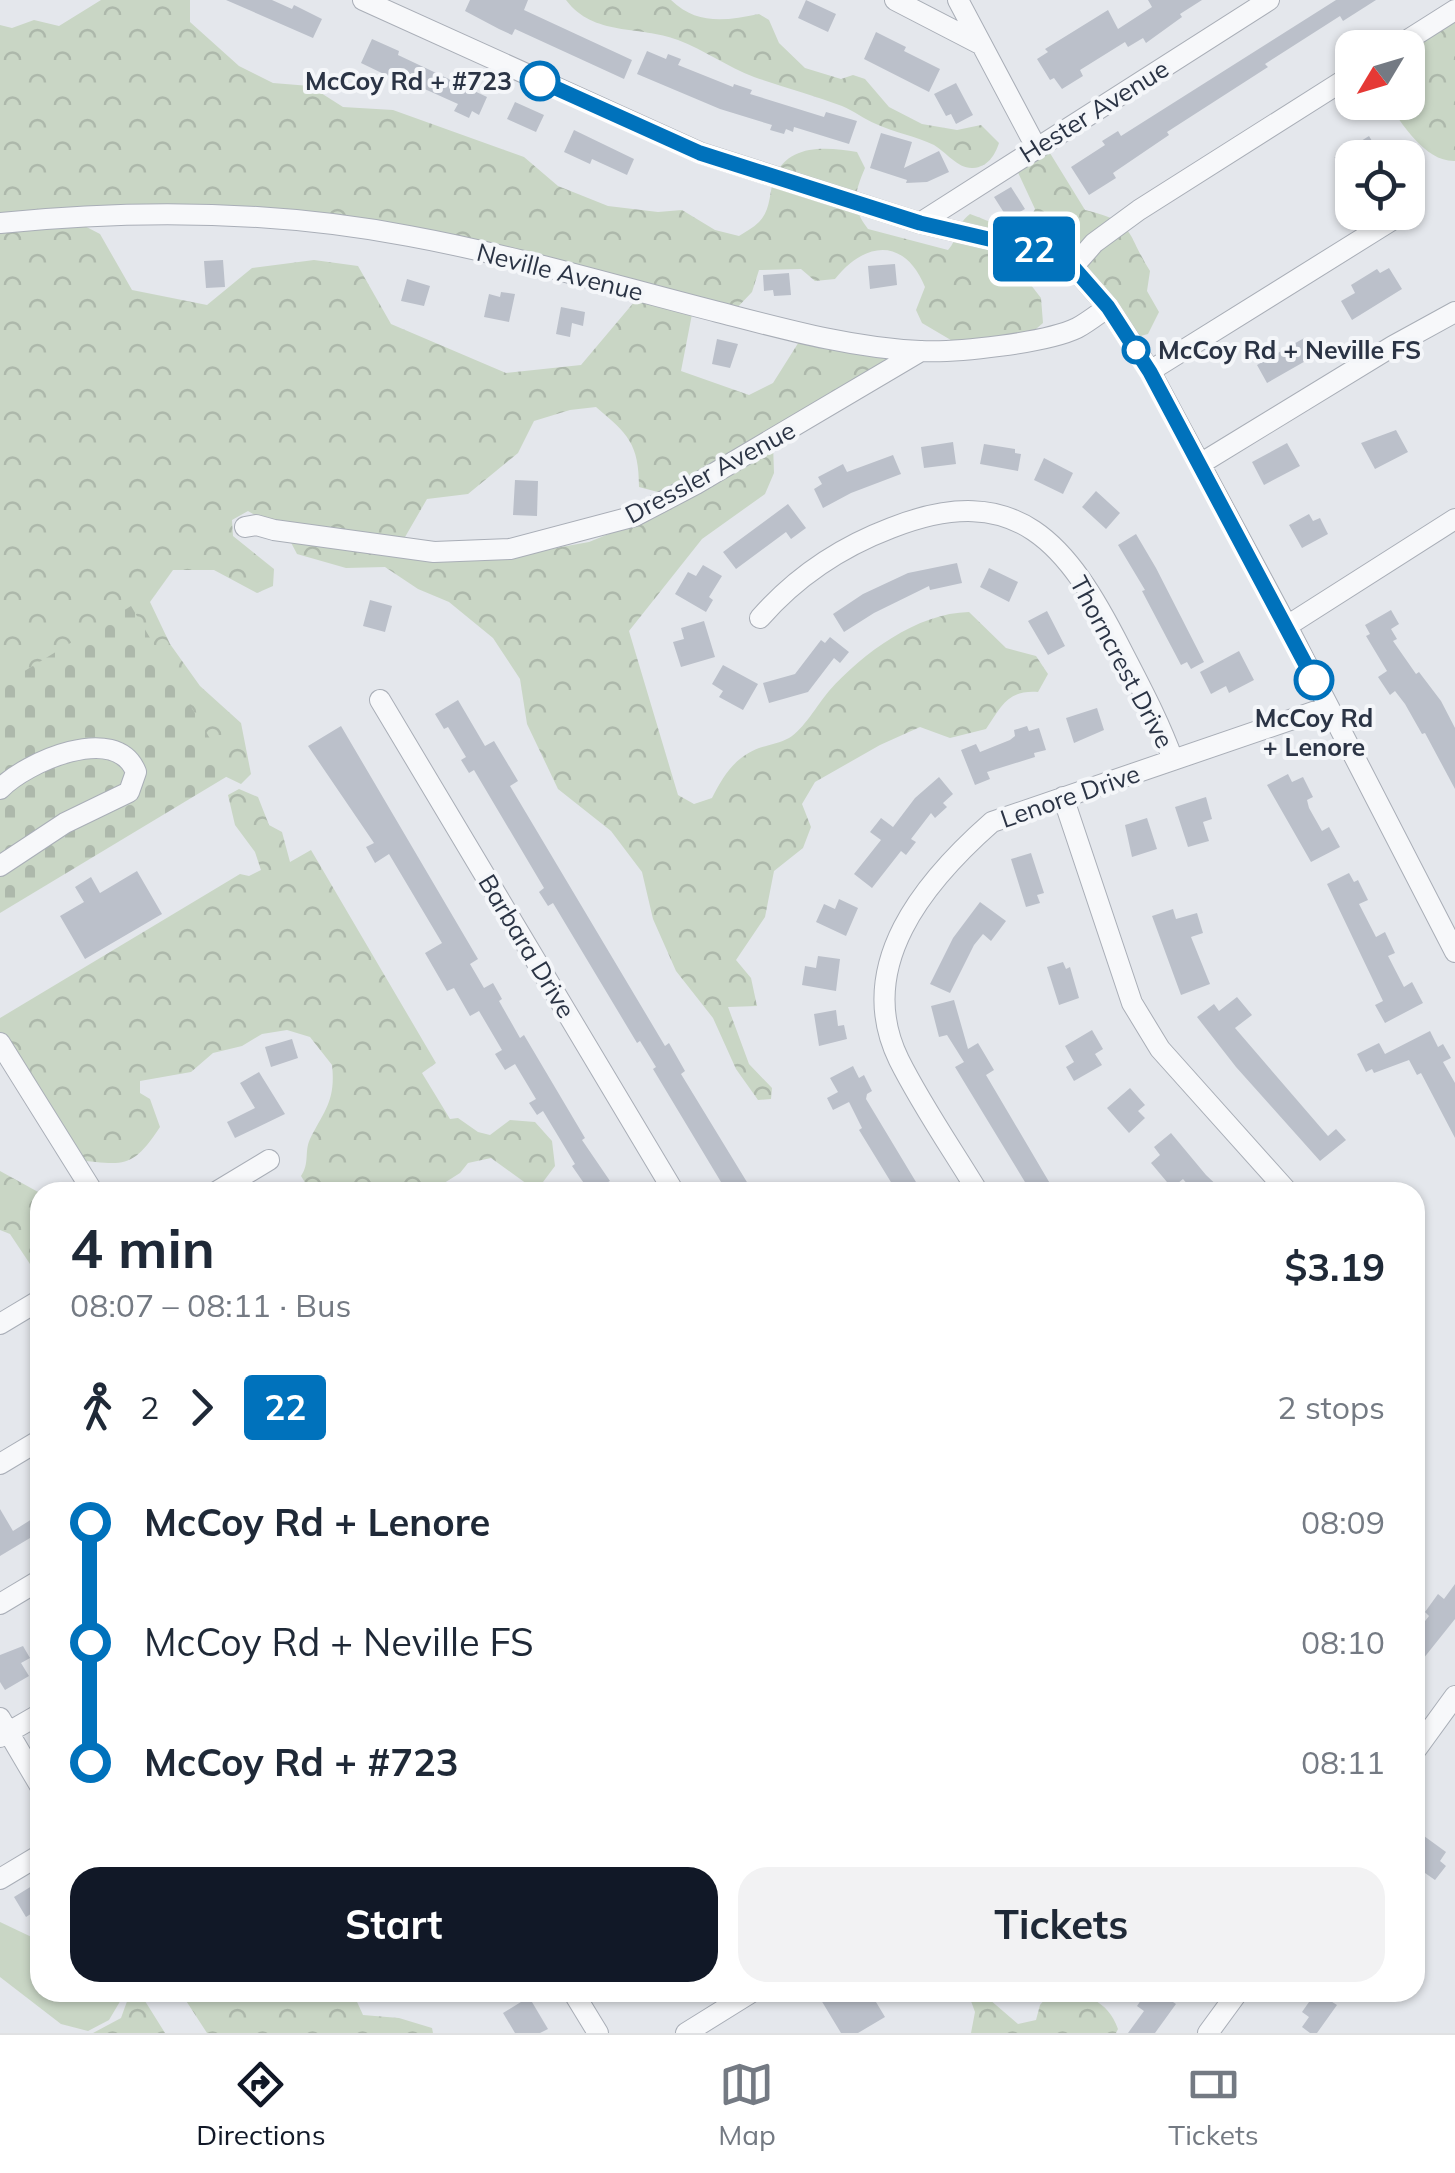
<!DOCTYPE html>
<meta charset="utf-8">
<style>
:root{--surface:#fff;--page:#f2f2f3;--text:#1f2937;--muted:#747a83;--line:#e0e1e3;--accent:#111827}
body{margin:0;font-family:Mulish,sans-serif;background:var(--page);color:var(--text);height:100vh;display:flex;flex-direction:column;font-size:38px;white-space:nowrap}
*{box-sizing:border-box;margin:0}
p{font-size:32px;color:var(--muted)}
.icon{flex:none;width:55px;height:55px;fill:none;stroke:currentColor;stroke-width:2;stroke-linecap:round;stroke-linejoin:round}
.map{position:relative;flex:1;overflow:hidden}
.panel{position:absolute;left:30px;top:1182px;width:1395px;height:820px;display:flex;flex-direction:column;background:var(--surface);border-radius:30px;box-shadow:0 2px 8px #0004}
.panel>*{flex:none}
.badge{padding:0 20px;border-radius:8px;font-size:35px;line-height:65px}
.needle{width:65px;rotate:232deg}
.buttons{position:absolute;left:1335px;top:30px;display:grid;gap:20px}
.buttons a{display:grid;place-items:center;width:90px;height:90px;border-radius:20px;background:var(--surface);box-shadow:0 2px 8px #0004;font-size:50px}
.map>.badge{position:absolute;translate:-50% -50%;box-shadow:0 0 0 5px #fff}
.legs{display:flex;align-items:center;gap:15px;height:110px;padding:0 40px;font-size:32px}
.legs p{margin-inline-start:auto}
.overview{display:flex;align-items:center;justify-content:space-between;height:170px;padding:0 40px}
h1{font-size:55px;font-weight:700;line-height:75px}
.action{display:flex;gap:20px;margin-top:auto;padding:20px 40px}
.action a{flex:1;height:115px;border-radius:30px;background:var(--accent);color:#fff;font-size:40px;font-weight:700;line-height:115px;text-align:center}
.action a+a{background:var(--page);color:var(--text)}
ul{padding:0 40px;list-style:none}
li{display:flex;align-items:center;gap:35px;height:120px;font-size:38px}
li i{display:grid;place-items:center;width:15px;height:100%;margin:0 12px;background:currentColor}
li i::after{content:'';width:25px;height:25px;margin:-12px;border:8px solid;border-radius:50%;background:var(--surface)}
li p{margin-inline-start:auto}
li:first-child i{background:linear-gradient(#0000 50%,currentColor 0)}
li:last-child i{background:linear-gradient(currentColor 50%,#0000 0)}
.tabs{display:flex;justify-content:space-around;align-items:center;height:140px;border-top:2px solid var(--line);background:var(--surface);font-size:28px;color:var(--muted)}
.tabs a{display:grid;justify-items:center;gap:5px}
.tabs .on{color:var(--accent)}
.map>svg:first-child{display:block}
</style>
<div class="map">
<svg width="1455" height="2033" viewBox="0 0 1455 2033">
<defs>
<pattern id="forest-crowns" width="20" height="18" patternUnits="userSpaceOnUse" patternTransform="scale(2.5)"><rect width="20" height="18" fill="#c9d6c5"/><path d="M2 6a3 3 0 1 1 6 0M12 15a3 3 0 1 1 6 0" fill="none" stroke="#adb8ab"/></pattern>
<pattern id="cemetery-stones" width="16" height="16" patternUnits="userSpaceOnUse" patternTransform="scale(2.5)"><rect width="16" height="16" fill="#c9d6c5"/><path d="M2 7V4a2 2 0 0 1 4 0v3zM10 15v-3a2 2 0 0 1 4 0v3z" fill="#adb8ab"/></pattern>
</defs>
<rect width="100%" height="100%" fill="#e4e7ec"/>
<path fill="#c9d6c5" d="M0 1922 40 1941V1992L125 1993 109 2020 88 2031 61 2024 0 1977Z"/>
<path fill="url(#forest-crowns)" d="M101 0H190V22L239 66 273 83 310 86 343 107 393 110 524 157 558 186 608 206 658 212 682 210 715 230 739 236C745 232 753 228 759 222 771 210 769 193 774 178 788 143 827 147 857 152L865 168C855 192 850 206 868 229L948 250C959 238 956 224 970 214 995 223 1021 239 1035 209L1014 164 1045 145 1085 210C1137 223 1125 231 1150 271L1147 291 1159 312 1148 334 1133 338 1058 255 1024 276 1041 298 1043 323 1023 340 961 346 922 323 916 310 925 287C905 238 866 240 835 279L815 281 801 269 759 270 752 292 733 312 314 217 0 220V25L12 28 34 20 59 26Z
M566 0H671C697 25 725 21 759 14L769 20 779 43 805 68 841 79 853 75 865 79 889 107 922 124 957 130 981 125 999 143C995 155 988 167 973 168 958 169 946 152 934 145 916 136 895 133 876 124 864 119 854 111 842 106 813 95 783 87 754 77 728 67 704 50 678 40 639 25 594 37 566 0Z
M1455 13V161C1425 162 1403 124 1387 103L1408 102V48Z
M73 220 100 234 132 290 207 305 252 268 314 260 358 266 391 324 506 373 581 365 640 295 693 309 681 371 749 395 773 383 802 337 908 354 669 495 639 487C639 444 628 434 596 407L570 410 534 421 518 453 468 494 427 499 401 544 275 527 248 511 232 520 233 536 274 569 273 586 257 593 214 570H173L150 602 170 644 200 686 241 723 251 774 241 784 214 771 0 723V227Z
M773 444 774 473 765 494 702 539 629 631 678 795 694 804 712 798C723 776 735 757 759 748 768 745 780 743 789 738 804 729 817 705 829 691 863 653 917 613 969 612L1006 648 1036 656 1048 674 1038 692C1007 690 1002 706 986 729L950 738 920 727 880 745 815 782 802 804 811 827 803 848 774 871 765 917 736 960 751 978 757 1006 728 1007 749 1064 772 1088 771 1099 758 1100 736 1069 713 1018 676 971 653 919 642 872 611 831 558 789 527 724 520 679 493 638 449 602 418 589 385 567 346 568 297 554 286 533 499 558 589 542 665 511Z
M239 789 258 797 269 825 282 832 290 862 311 850 436 1063 422 1073 450 1119 458 1118 478 1132 490 1135 510 1120 535 1122 552 1141 555 1166 543 1182 527 1184 491 1158 468 1163 460 1173 430 1192H311L301 1176C310 1163 304 1152 310 1139 324 1111 336 1101 332 1065L310 1037 287 1030 262 1034 242 1046 213 1053 191 1072 140 1081V1093L150 1099 160 1127C131 1171 124 1164 74 1160L0 1041V1018L240 874 249 876 261 870 255 852 235 825 228 795Z
M0 1171 40 1193V1279L10 1234 0 1230Z
M130 1993H140L165 2033H93L121 2018Z
M181 1993H353L363 2015 399 2018 432 2028 433 2033H207Z
M968 1993H982L1018 2024 1036 2020 1040 2005 1050 1993C1080 1992 1107 1997 1118 2029L1116 2033H971L975 2012Z"/>
<path fill="url(#cemetery-stones)" d="M131 606 231 774 0 913V686Z"/>
<path fill="#bbc0ca" d="M226 0H272L292 9 294 5 322 19 313 38Z
M470 0H528L524 10 632 60 624 79 515 29 512 35 499 29 465 11Z
M806 0 836 14 828 32 798 18Z
M1148 0H1202L1180 14 1182 17 1146 43 1143 38 1128 47 1125 42 1080 70 1083 76 1062 89 1054 78 1050 80 1037 59 1048 52 1045 49 1108 10 1118 29 1152 7Z
M1336 0H1376L1343 21 1340 16 1265 64 1268 67 1167 132 1169 135 1113 173 1116 178 1089 195 1071 167 1105 145 1102 141 1118 131 1121 136Z
M876 32 906 47 904 51 940 69 929 92 864 59Z
M372 39 399 51 398 55 487 97 479 115 472 111 469 118 454 111 458 104 389 73 388 76 361 63Z
M647 51 666 59 668 54 681 59 678 65 733 87 734 84 752 90 750 94 824 117 826 112 857 121 849 144 794 127 793 132 786 129 784 134 770 130 772 125 720 109 637 74Z
M956 83 973 115 956 124 951 114 946 116 934 94Z
M515 102 544 115 536 132 507 119Z
M574 130 634 159 627 175 592 159 590 164 564 152Z
M881 133 912 142 904 168 939 151 949 172 927 182 906 183 907 180 870 168Z
M1369 136 1382 158H1334Z
M1011 187 1025 209 1008 219 994 197Z
M223 260 225 287 206 288 204 261Z
M895 264 897 285 870 289 868 266Z
M1389 268 1402 289 1352 320 1341 301 1355 293 1351 285 1377 269 1380 273Z
M789 273 791 295 774 296 773 290 764 291 763 275Z
M407 279 430 286 424 306 401 301Z
M501 292 515 294 509 322 484 317 489 294 500 297Z
M561 307 585 312 583 326 572 323 570 337 556 334Z
M1306 337 1316 355 1267 383 1257 365Z
M717 339 738 344 730 368 712 364Z
M1396 430 1408 452 1375 469 1361 443Z
M953 442 956 464 924 468 921 447Z
M1287 443 1300 466 1264 485 1252 462Z
M984 444 1015 449V453L1021 454 1018 471 980 464Z
M893 455 901 474 851 493 823 508 814 489 822 484 818 477 843 464 847 472Z
M1044 458 1073 473 1063 494 1034 480Z
M515 480 538 481 537 516 513 515Z
M1096 491 1120 513 1106 529 1082 507Z
M788 504 806 528 791 539 786 532 736 569 723 552Z
M1309 514 1313 521 1320 518 1328 534 1302 548 1289 525Z
M1136 534 1156 568 1204 662 1191 669 1187 662 1181 665 1142 591 1145 590 1118 545Z
M957 563 962 583 930 590 929 586 874 613 844 632 833 614 863 594 908 573Z
M703 565 722 576 709 597 713 600 706 612 675 594 688 572 696 576Z
M989 568 1018 582 1009 602 980 587Z
M370 600 392 606 385 632 363 626Z
M1391 610 1399 624 1391 629 1397 639 1393 641 1416 674 1419 672 1441 701 1455 728V789L1425 733 1422 734 1405 704 1395 691 1390 695 1378 677 1387 671 1366 636 1370 634 1365 625Z
M1047 611 1065 646 1048 655 1028 621Z
M704 621 715 657 681 667 673 642 684 639 681 628Z
M830 637 849 652 840 663 834 658 808 692 769 703 763 683 795 674 821 640 825 643Z
M1239 651 1254 680 1229 693 1226 686 1211 694 1200 672Z
M723 665 758 684 743 710 719 697 723 691 712 684Z
M458 700 485 746 494 741 518 781 510 786 665 1046 669 1043 685 1071 681 1074 753 1192H727L653 1069 656 1067 640 1041 637 1043 553 903 548 906 539 892 544 888 474 770 469 773 461 760 466 757 448 727 444 729 435 714Z
M1097 708 1104 730 1074 743 1066 718Z
M341 726 478 959 470 964 484 988 493 983 502 999 499 1001 520 1038 524 1035 585 1138 582 1140 610 1181 590 1192 572 1166 575 1164 543 1111 537 1115 529 1103 536 1099 515 1064 505 1070 495 1054 502 1050 479 1011 470 1016 454 988 447 991 425 953 442 943 389 854 375 863 366 847 374 843 308 746Z
M1027 726 1029 731 1039 728 1046 750 1034 753 1035 757 987 772 990 779 975 785 961 750 976 744 980 752 1010 740 1015 736 1014 730Z
M1288 774 1292 782 1303 777 1313 797 1307 800 1309 808 1322 831 1329 827 1340 847 1311 862 1267 785Z
M939 777 953 794 943 803 947 807 935 818 931 813 911 839 916 842 906 855 901 851 872 888 854 874 881 840 870 832 881 818 893 827 915 798Z
M1206 797 1212 819 1203 822 1209 841 1188 847 1175 807Z
M1147 818 1157 849 1132 857 1125 825Z
M1031 853 1044 893 1037 895 1040 903 1026 907 1011 859Z
M137 871 162 914 85 959 60 916 84 902 75 887 91 877 100 893Z
M1349 873 1354 882 1358 880 1368 900 1359 904 1376 937 1385 932 1395 953 1388 956 1404 987 1412 982 1423 1003 1385 1023 1375 1005 1383 1001 1327 884Z
M839 899 858 908 846 936 816 922 824 904 835 909Z
M980 902 1006 921 991 941 983 934 974 945 950 993 930 984 953 938Z
M1173 909 1176 919 1197 913 1203 933 1191 937 1210 984 1181 995 1152 916Z
M818 956 840 959 836 991 802 985 805 966 816 968Z
M1063 962 1066 969 1070 967 1079 998 1059 1005 1047 967Z
M1237 997 1252 1015 1235 1028 1328 1136 1336 1129 1346 1140 1320 1161 1236 1067 1197 1017 1214 1004 1219 1011Z
M954 1000 968 1049 978 1043 994 1070 986 1075 1055 1192H1031L955 1067 964 1062 947 1035 939 1037 931 1006Z
M836 1010 838 1026 844 1025 847 1039 819 1046 814 1014Z
M1092 1030 1103 1049 1095 1054 1102 1065 1074 1081 1066 1067 1074 1062 1065 1046Z
M1430 1031 1438 1047 1443 1044 1451 1058 1443 1062 1455 1083V1138L1421 1073 1417 1075 1409 1060 1374 1073 1372 1069 1366 1072 1357 1054 1379 1043 1385 1054Z
M292 1039 298 1058 271 1067 265 1047Z
M853 1066 859 1078 864 1075 872 1091 867 1094 866 1099 922 1192H897L859 1130 862 1128 849 1102 833 1110 827 1098 838 1092 830 1078Z
M259 1072 285 1114 235 1138 227 1122 255 1108 240 1083Z
M1130 1088 1145 1105 1138 1111 1145 1118 1129 1133 1107 1108Z
M1171 1133 1206 1175 1224 1192H1194L1183 1179 1172 1188 1151 1163 1160 1155 1154 1147Z
M0 1509 13 1531 40 1514V1555L30 1538 0 1556Z
M1455 1584V1619L1415 1669V1634L1429 1616 1425 1612 1438 1594 1444 1599Z
M23 1646 30 1658 21 1663 29 1676 5 1690 0 1682V1655Z
M1424 1836 1446 1852 1440 1861 1446 1866 1435 1880 1415 1866V1848Z
M40 1881V1908L26 1917 14 1897Z
M834 1992H870L885 2017 858 2033H841L821 2000Z
M1158 1992 1176 2004 1155 2033H1128L1144 2011 1137 2006 1146 1993 1154 1999Z
M1316 1992 1337 2005 1317 2033H1310L1302 2027 1309 2017 1302 2012Z
M529 1997 548 2029 540 2033H515L503 2013Z"/>
<g fill="none" stroke-linecap="round" stroke-linejoin="round">
<g stroke="#a9aeb7" stroke-width="22">
<path id="minor" d="M363 0 701 153 920 223 1044 252 1073 267 1108 307 1150 371 1287 626 1455 952
M895 0 982 45
M958 0 1036 147
M1395 48 1455 10
M0 223C137 209 273 210 409 236 513 255 616 286 718 312 784 329 852 348 920 351 955 353 1046 343 1077 328 1088 322 1098 314 1108 307
M920 223 1269 0
M1073 267 1094 243 1139 210 1352 75
M1150 371 1397 217
M1200 464 1393 346 1455 312
M245 527 256 525 274 530 434 552 510 549 635 516 696 484 921 351
M760 618C795 578 841 547 891 528 1018 478 1068 545 1121 649 1140 686 1159 721 1173 760
M1287 626 1455 519
M380 700 674 1192
M0 789C26 762 116 722 136 772L129 792 65 823 0 866
M1063 797 1132 1003 1160 1049 1288 1192
M0 1043 93 1192
M216 1192 269 1160
M978 1192C952 1149 922 1106 899 1060 853 966 925 881 992 822L1328 707
M0 1324 40 1300
M0 1464 40 1440
M0 1604 40 1580
M0 1718 40 1786
M0 1737 40 1714
M1415 1751 1455 1696
M0 1879 40 1855
M573 1992 598 2033
M686 2033 752 1992
M1208 2033 1238 1992"/>
</g>
<use href="#minor" stroke="#f7f8fa" stroke-width="20"/>
</g>
<g fill="none" stroke-linecap="round" stroke-linejoin="round">
<g stroke="#fff" stroke-width="22">
<path id="line-1" d="M540 81 700 153 920 223 1044 252 1073 267 1108 307 1150 372 1314 680"/>
</g>
<use href="#line-1" stroke="#0072bc" stroke-width="15"/>
</g>
<g fill="#fff" stroke="#0072bc" stroke-width="5">
<circle cx="540" cy="81" r="18"/>
<circle cx="1136" cy="350" r="12"/>
<circle cx="1314" cy="680" r="18"/>
</g>
<g text-anchor="middle" stroke-width="8" stroke-linejoin="round" paint-order="stroke">
<g font-size="25" font-weight="bold" fill="#2b3445" stroke="#f4f6f9" text-anchor="end">
<text x="512" y="90">McCoy Rd + #723</text>
<text x="1158" y="359" text-anchor="start">McCoy Rd + Neville FS</text>
<text x="1314" y="727" text-anchor="middle">McCoy Rd<tspan x="1314" dy="29">+ Lenore</tspan></text>
</g>
<g font-size="25" fill="#2b3445" stroke="#f4f6f9">
<text transform="translate(1094 111) rotate(-32)" y="9">Hester Avenue</text>
<text transform="translate(560 272) rotate(14)" y="9">Neville Avenue</text>
<text transform="translate(710 472) rotate(-28)" y="9">Dressler Avenue</text>
<text transform="translate(1122 662) rotate(62)" y="9">Thorncrest Drive</text>
<text transform="translate(1070 796) rotate(-19)" y="9">Lenore Drive</text>
<text transform="translate(527 946) rotate(59)" y="9">Barbara Drive</text>
</g>
</g>
</svg>
<div class="buttons">
<a><svg class="needle" viewBox="-14 -14 28 28"><path d="M0-13l5 13h-10z" fill="#e53935"/><path d="M0 13l5-13h-10z" fill="#747a83"/></svg></a>
<a><svg class="icon" aria-label="locate" viewBox="0 0 24 24"><circle cx="12" cy="12" r="6"/><path d="M12 2v4M12 18v4M2 12h4M18 12h4"/></svg></a>
</div>
<b class="badge" style="left:1034px;top:249px;background:#0072bc;color:#fff">22</b>
<section class="panel">
<div class="overview"><div><h1>4 min</h1><p>08:07 – 08:11 · Bus</p></div><b>$3.19</b></div>
<div class="legs"><svg class="icon" aria-label="walk" viewBox="0 0 24 24"><circle cx="13" cy="4" r="2"/><path d="M13 8l-2 6 4 7M11 14l-3 7M7 12l3-4h3l4 4"/></svg>2<svg class="icon" aria-label="forward" viewBox="0 0 24 24"><path d="M9 5l7 7-7 7"/></svg><b class="badge" style="background:#0072bc;color:#fff">22</b><p>2 stops</p></div>
<ul>
<li><i style="color:#0072bc"></i><b>McCoy Rd + Lenore</b><p>08:09</p></li>
<li><i style="color:#0072bc"></i><span>McCoy Rd + Neville FS</span><p>08:10</p></li>
<li><i style="color:#0072bc"></i><b>McCoy Rd + #723</b><p>08:11</p></li>
</ul>
<div class="action"><a>Start</a><a>Tickets</a></div>
</section>
</div>
<nav class="tabs">
<a class="on"><svg class="icon" aria-label="directions" viewBox="0 0 24 24"><path d="M12 3l9 9-9 9-9-9zM9 14v-3h6M13 9l2 2-2 2"/></svg>Directions</a>
<a><svg class="icon" aria-label="map" viewBox="0 0 24 24"><path d="M3 6l6-2 6 2 6-2v14l-6 2-6-2-6 2zM9 4v14M15 6v14"/></svg>Map</a>
<a><svg class="icon" aria-label="tickets" viewBox="0 0 24 24"><path d="M3 7h18v10H3zM15 7v10"/></svg>Tickets</a>
</nav>
